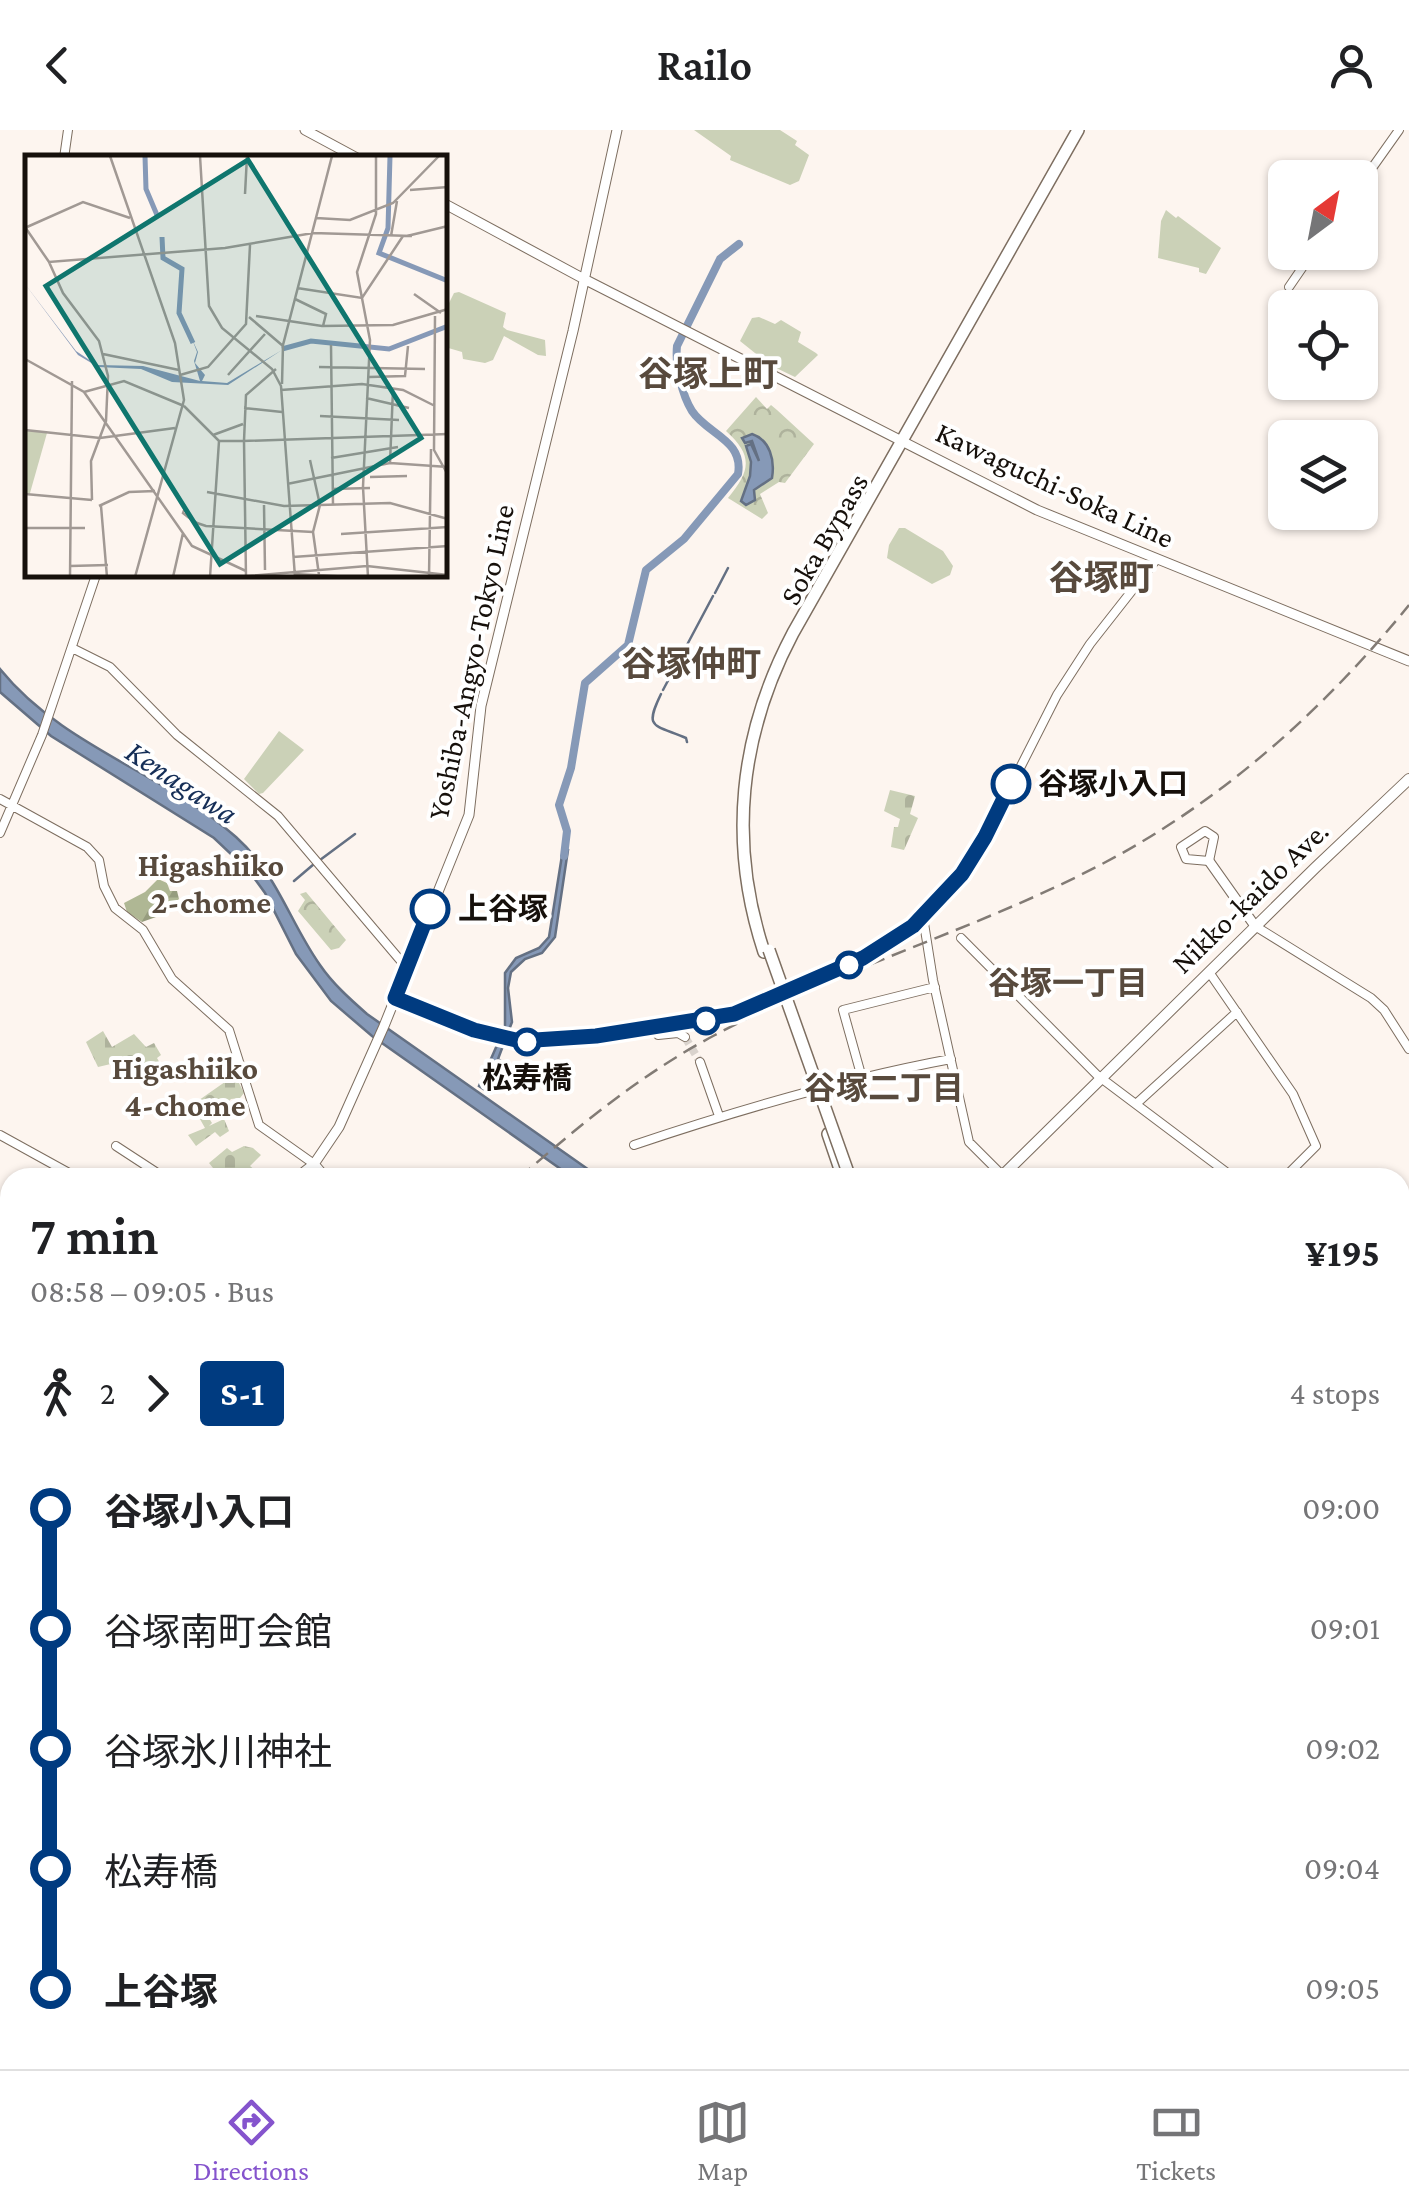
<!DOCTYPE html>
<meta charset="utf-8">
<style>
:root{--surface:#fff;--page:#f2f2f2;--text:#202124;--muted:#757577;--line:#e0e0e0;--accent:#8554cd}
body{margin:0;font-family:"Crimson Pro","Noto Sans JP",serif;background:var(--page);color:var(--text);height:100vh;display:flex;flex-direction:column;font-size:38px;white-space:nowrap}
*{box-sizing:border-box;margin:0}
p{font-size:32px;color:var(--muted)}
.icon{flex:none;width:55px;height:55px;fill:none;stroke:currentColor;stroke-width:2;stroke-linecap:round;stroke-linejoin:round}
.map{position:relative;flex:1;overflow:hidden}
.drawer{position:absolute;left:0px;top:1038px;width:1410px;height:902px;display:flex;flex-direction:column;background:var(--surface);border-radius:30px 30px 0 0;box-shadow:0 2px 8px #0004}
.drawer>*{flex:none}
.badge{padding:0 20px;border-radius:8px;font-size:35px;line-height:65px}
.needle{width:65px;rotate:32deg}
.controls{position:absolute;left:1268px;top:30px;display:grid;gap:20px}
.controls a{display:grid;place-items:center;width:110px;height:110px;border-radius:15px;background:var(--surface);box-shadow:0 2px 8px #0004;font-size:50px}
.map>.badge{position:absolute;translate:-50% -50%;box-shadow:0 0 0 5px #fff}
.legs{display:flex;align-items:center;gap:15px;height:110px;padding:0 30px;font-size:32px}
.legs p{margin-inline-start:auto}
.headline{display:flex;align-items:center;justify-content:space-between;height:170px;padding:0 30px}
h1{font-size:55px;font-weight:600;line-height:75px}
ul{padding:0 30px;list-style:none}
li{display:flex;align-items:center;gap:35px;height:120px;font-size:38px}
li i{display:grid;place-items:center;width:15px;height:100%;margin:0 12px;background:currentColor}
li i::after{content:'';width:25px;height:25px;margin:-12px;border:8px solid;border-radius:50%;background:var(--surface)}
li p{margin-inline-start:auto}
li:first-child i{background:linear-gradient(#0000 50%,currentColor 0)}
li:last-child i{background:linear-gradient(currentColor 50%,#0000 0)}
header{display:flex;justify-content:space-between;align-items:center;height:130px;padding:0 30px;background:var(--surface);font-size:45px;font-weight:600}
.menu{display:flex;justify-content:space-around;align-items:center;height:140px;border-top:2px solid var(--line);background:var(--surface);font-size:28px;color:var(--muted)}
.menu a{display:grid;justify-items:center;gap:5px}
.menu .active{color:var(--accent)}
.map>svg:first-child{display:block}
</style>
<header><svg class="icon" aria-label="back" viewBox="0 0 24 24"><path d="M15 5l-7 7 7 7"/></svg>Railo<svg class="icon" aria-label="person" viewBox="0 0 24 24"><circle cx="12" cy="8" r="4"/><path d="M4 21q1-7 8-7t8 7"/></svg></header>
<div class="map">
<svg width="1409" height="1939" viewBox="0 0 1409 1939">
<defs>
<pattern id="forest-firs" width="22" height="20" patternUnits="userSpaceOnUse" patternTransform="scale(2.5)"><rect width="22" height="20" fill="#afb794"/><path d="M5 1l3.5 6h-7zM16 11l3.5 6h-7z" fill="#969c7e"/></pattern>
<pattern id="cemetery-stones" width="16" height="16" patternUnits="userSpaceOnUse" patternTransform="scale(2.5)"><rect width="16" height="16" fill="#cbd1b7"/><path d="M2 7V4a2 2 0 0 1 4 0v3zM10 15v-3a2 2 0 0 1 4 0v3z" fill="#aeb29c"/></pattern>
<pattern id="park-crowns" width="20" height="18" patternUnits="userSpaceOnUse" patternTransform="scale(2.5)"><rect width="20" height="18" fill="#cbd1b7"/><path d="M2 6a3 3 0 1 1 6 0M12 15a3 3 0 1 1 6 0" fill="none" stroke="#aeb29c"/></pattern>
</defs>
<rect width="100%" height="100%" fill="#fdf5ef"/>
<path fill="url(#forest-firs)" d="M158 749 167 753 170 761H177L179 769 156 787 142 792 127 782 124 773 145 762Z"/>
<path fill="url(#cemetery-stones)" d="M890 660 915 666 910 684 918 688 904 720 891 717 894 697H898L900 689 884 681Z
M103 901 112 917 134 904 146 917 154 913 161 925 157 928 161 935 153 939 149 935 124 949 121 948 115 933 98 937 86 912Z
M232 947 238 951 244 963 240 968 231 969 218 983 211 974 205 982 212 993 209 996 224 989 229 1001 220 1007 215 1002 196 1016 188 1005 205 998 192 975Z
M244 1016 253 1018 261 1025 250 1036 263 1047 206 1045 213 1038 209 1033 227 1018 232 1022Z"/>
<path fill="url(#park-crowns)" d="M756 267 767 279 771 275 777 280 814 314 785 353 779 352 760 364 768 383 762 389 728 368C750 341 754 326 726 301Z
M306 762 346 810 339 818 331 820 298 781 305 770 300 764Z"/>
<path fill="#cbd1b7" d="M694 0H780L797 11 795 15 809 25 799 51 790 55 730 30 731 26Z
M1166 80 1176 88 1178 86 1221 118 1206 144 1199 142V138L1158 128 1161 91Z
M459 162 506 183 503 197 507 200 545 210 546 226 538 225 504 206 493 230 485 233 463 229 462 222 445 217V181L454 163Z
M759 187 775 194 781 190 801 202 798 212 816 223 818 225 795 247 770 235 740 211 752 188Z
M899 398H905L943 421 953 436 950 445 932 454 887 428 889 415Z
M279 601 304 620 263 663 259 664 244 649Z"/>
<path fill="#8699b7" stroke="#647083" stroke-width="2.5" d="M752 304C770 310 775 330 772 348L754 360 755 370 746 375 741 371 750 346 751 332 746 316 751 314 759 331 752 311 745 313 742 308Z
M0 539C63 617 164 643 236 707 278 745 289 791 320 835 333 854 350 869 367 884L599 1047H572L372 906 331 871 296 824 265 763 249 741 214 708 51 606 0 562Z
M563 719 568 720 555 807 542 823 525 829 511 842 508 858 512 892 498 929 519 944 511 955 492 943 485 960 479 956 505 897V843L516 828 539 818 549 807Z"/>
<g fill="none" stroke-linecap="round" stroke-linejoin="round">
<path stroke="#647083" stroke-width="2.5" d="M715 463 728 438
M663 560 713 466
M661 564C644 599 653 594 686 608L687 612
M320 730 355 704
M294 751 314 734"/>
<path stroke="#8699b7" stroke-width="8" d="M564 726 567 701 559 675 571 638 585 553 628 515 646 440 684 409 738 344C744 310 707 304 692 281 682 265 675 235 677 216L720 129 739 114
M1400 1300 1409 1308"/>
<path stroke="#dad3cd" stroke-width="8" stroke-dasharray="8 4" stroke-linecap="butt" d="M685 907 700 932"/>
<g stroke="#7d6e60" stroke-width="10">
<path id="tertiary" d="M64 28 68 0
M1360 55 1399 0
M1289 157 1313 122
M72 518 110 537 177 605 278 686 406 837
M0 669 87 717 99 730 104 756 115 778 143 800 172 849 229 900 259 995 314 1034
M1205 701 1214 707 1209 731 1186 729 1181 717Z
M0 703 42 605 96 445
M923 787 933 850 969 1012 1002 1045
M1255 796 1371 868 1384 880 1409 919
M961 808 1097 945 1234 1048
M1209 842 1293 964 1316 1016 1284 1048
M395 868 486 904 520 911H558L723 887 851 834 886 816 923 787 962 744 985 707 1057 565 1090 514 1156 430
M653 898 658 905 678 903 685 907
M700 932 719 986
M862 948 843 880 935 857
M1136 974 1237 882
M0 1005 78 1048
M634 1015C738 980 843 949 951 929
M116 1016 165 1048
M1400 1152 1409 1157
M1400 1377 1409 1363
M1400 1440 1409 1446
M1400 1507 1409 1512
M0 1550 10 1561 0 1573
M1400 1587 1409 1594
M0 1626 10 1645
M1400 1635 1409 1623
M1400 1684 1409 1692
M0 1837 10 1824
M0 1900 10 1918
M1400 1901 1409 1907
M17 1930 23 1939
M379 1930 394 1939
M640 1930 655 1939
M831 1930 846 1939
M1095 1930 1115 1939
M311 1939 316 1930
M699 1939 703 1930
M786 1939 792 1930
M999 1939 1005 1930
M1190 1939 1195 1930"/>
</g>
<g stroke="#7d6e60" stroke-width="11">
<path id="secondary" d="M305 0 357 28
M445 74 584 149 1037 380 1409 531
M1209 731 1255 796
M314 1034 326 1048
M296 1048 314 1034 339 997 384 896 469 685 481 576 573 201 617 0
M0 1294 10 1284
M186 1939 192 1930"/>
</g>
<g stroke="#7d6e60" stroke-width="12">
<path id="primary" d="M1000 1048 1316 737 1409 649"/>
</g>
<g stroke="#7d6e60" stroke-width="14">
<path id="trunk" d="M764 822C728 713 739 605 793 503L1078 0
M828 1004 843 1048
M495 1939 500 1930"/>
</g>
<use href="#tertiary" stroke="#fff" stroke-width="8"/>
<use href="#secondary" stroke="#fff" stroke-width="9"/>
<use href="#primary" stroke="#fff" stroke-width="10"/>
<use href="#trunk" stroke="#fff" stroke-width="11"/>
<path stroke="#827b75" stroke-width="2.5" stroke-dasharray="15 8" stroke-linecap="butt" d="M519 1048C581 994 643 943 715 905 844 836 989 796 1117 726 1231 663 1328 575 1409 475
M0 1508 10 1499"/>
<g stroke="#7d6e60" stroke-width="14" stroke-linecap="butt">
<path id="trunk-bridge" d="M769 820 850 1048"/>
</g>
<use href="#trunk-bridge" stroke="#fff" stroke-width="11"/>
</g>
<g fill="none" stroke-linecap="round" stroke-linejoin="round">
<g stroke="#fff" stroke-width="22">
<path id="line-1" d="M430 779 395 868 474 900 520 911 596 906 734 884 863 828 913 796 962 744 985 707 1011 654"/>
</g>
<use href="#line-1" stroke="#003b80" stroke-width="15"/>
</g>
<g fill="#fff" stroke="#003b80" stroke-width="5">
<circle cx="1011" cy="654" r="18"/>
<circle cx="430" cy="779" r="18"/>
<circle cx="849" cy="835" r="12"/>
<circle cx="706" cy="891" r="12"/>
<circle cx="527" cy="912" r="12"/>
</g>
<g text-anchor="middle" stroke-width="8" stroke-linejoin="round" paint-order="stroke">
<g font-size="30" fill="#16100b" stroke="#fff">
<text transform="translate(1055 355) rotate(25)" y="10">Kawaguchi-Soka Line</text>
<text transform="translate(824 409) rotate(-60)" y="10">Soka Bypass</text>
<text transform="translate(471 532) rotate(-78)" y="10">Yoshiba-Angyo-Tokyo Line</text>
<text transform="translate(1250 767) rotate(-44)" y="10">Nikko-kaido Ave.</text>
</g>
<g font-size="30" font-weight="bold" fill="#16100b" stroke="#fff" text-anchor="start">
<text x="1038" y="664">谷塚小入口</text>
<text x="458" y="789">上谷塚</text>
<text x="527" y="958" text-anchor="middle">松寿橋</text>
</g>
<g font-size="32" font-style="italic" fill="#152e57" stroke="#fff">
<text transform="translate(182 652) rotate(33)" y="11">Kenagawa</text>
</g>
<g font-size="32" font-weight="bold" fill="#584a3d" stroke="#fff">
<text x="211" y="746">Higashiiko<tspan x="211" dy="37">2-chome</tspan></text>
<text x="1068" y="864">谷塚一丁目</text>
<text x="185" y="949">Higashiiko<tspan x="185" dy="37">4-chome</tspan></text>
<text x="884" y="969">谷塚二丁目</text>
</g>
<g font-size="35" font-weight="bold" fill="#584a3d" stroke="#fff">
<text x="708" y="256">谷塚上町</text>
<text x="1101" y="460">谷塚町</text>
<text x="691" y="546">谷塚仲町</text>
</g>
</g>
<g transform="translate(25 25)">
<rect width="422" height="422" fill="#fdf5ef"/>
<path d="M0 275 22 278 5 338H0Z" fill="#cbd1b7"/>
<path d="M0 129 51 196 72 210 118 211 175 226 169 206 172 197 167 184 173 197 170 208 180 220 177 226 202 228 257 195 203 230 147 227 116 214 73 212 53 200Z" fill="#8699b7"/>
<path fill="none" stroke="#8699b7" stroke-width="5" d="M120 1 121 34 132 60M365 1 363 73 354 98 423 126M137 82 138 103 157 114 154 158 168 188M257 194 286 186 364 194 423 171"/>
<path fill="none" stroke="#a19994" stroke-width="2.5" d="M85 1 150 188 159 245 110 422M175 1 184 151 197 173 247 214 256 231 270 422M385 35 423 32M220 39 222 1M291 63 325 65 368 48 414 1M0 72 24 107 200 93 288 78 387 81M2 72 58 47 105 63M366 81 372 46M382 81 423 71M24 107 38 138 74 186 83 221 81 266 66 306 67 345M272 133 337 143 378 81M389 139 416 158M270 144 301 159 298 171M231 161 297 171 368 170 423 154M410 161 409 295 423 320M224 162 258 191M306 190 308 350M78 199 154 215M0 204 59 237 167 391 221 416M294 212 400 214M251 214 221 240 219 286 423 279M155 220 183 212 221 169 225 90M203 220 240 179M344 222 380 221 383 191M257 229 258 190 307 1M256 235 337 229 378 235 410 251M59 237 99 226 159 251M341 243 384 253M159 251 194 286H219L221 422M219 253 257 257M295 261 374 265M0 275 75 283 150 273M188 280 218 269M306 303 373 292M285 305 295 350 288 377 294 420M365 308 368 234M345 322 382 321M262 329 365 308 423 312M307 334 345 333M182 337 259 351 365 348 423 364M0 339 67 345M239 350 240 415M74 351 104 337 130 336M76 351 82 422M163 362 160 353 158 358 163 362 172 368 181 371 288 377M0 373H60M316 379 423 372M268 402 423 391M45 411 83 410M269 419 327 422M45 422 47 226M148 422 158 378M185 422 194 286M212 422 342 411 423 420M343 422 338 332 345 185 332 117 351 59V1M404 422 406 294"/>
<path fill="#0f766e" fill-opacity="0.15" stroke="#0f766e" stroke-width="5" d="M223 5 396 283 195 409 21 131Z"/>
<rect width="422" height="422" fill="none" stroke="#16100b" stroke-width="5"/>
</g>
</svg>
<div class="controls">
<a><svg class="needle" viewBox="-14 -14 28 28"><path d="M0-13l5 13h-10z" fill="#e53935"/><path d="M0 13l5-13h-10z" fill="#757577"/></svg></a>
<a><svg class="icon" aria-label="locate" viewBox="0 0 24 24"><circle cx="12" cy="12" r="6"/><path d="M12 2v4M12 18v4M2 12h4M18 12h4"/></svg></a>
<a><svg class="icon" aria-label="layers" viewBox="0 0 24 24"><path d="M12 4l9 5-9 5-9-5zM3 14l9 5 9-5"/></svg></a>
</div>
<section class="drawer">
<div class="headline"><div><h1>7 min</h1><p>08:58 – 09:05 · Bus</p></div><b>¥195</b></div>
<div class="legs"><svg class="icon" aria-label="walk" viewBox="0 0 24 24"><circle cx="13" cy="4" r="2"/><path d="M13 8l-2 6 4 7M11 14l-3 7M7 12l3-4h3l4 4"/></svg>2<svg class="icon" aria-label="forward" viewBox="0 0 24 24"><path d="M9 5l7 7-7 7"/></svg><b class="badge" style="background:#003b80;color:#fff">S-1</b><p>4 stops</p></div>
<ul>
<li><i style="color:#003b80"></i><b>谷塚小入口</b><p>09:00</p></li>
<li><i style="color:#003b80"></i><span>谷塚南町会館</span><p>09:01</p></li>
<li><i style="color:#003b80"></i><span>谷塚氷川神社</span><p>09:02</p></li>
<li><i style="color:#003b80"></i><span>松寿橋</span><p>09:04</p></li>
<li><i style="color:#003b80"></i><b>上谷塚</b><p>09:05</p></li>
</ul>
</section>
</div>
<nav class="menu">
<a class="active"><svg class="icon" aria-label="directions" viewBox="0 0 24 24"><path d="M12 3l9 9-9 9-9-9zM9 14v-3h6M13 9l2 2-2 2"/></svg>Directions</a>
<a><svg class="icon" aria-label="map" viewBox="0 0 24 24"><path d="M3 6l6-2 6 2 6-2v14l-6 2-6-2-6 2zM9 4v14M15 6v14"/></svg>Map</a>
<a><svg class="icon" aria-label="tickets" viewBox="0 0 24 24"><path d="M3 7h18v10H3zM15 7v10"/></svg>Tickets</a>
</nav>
